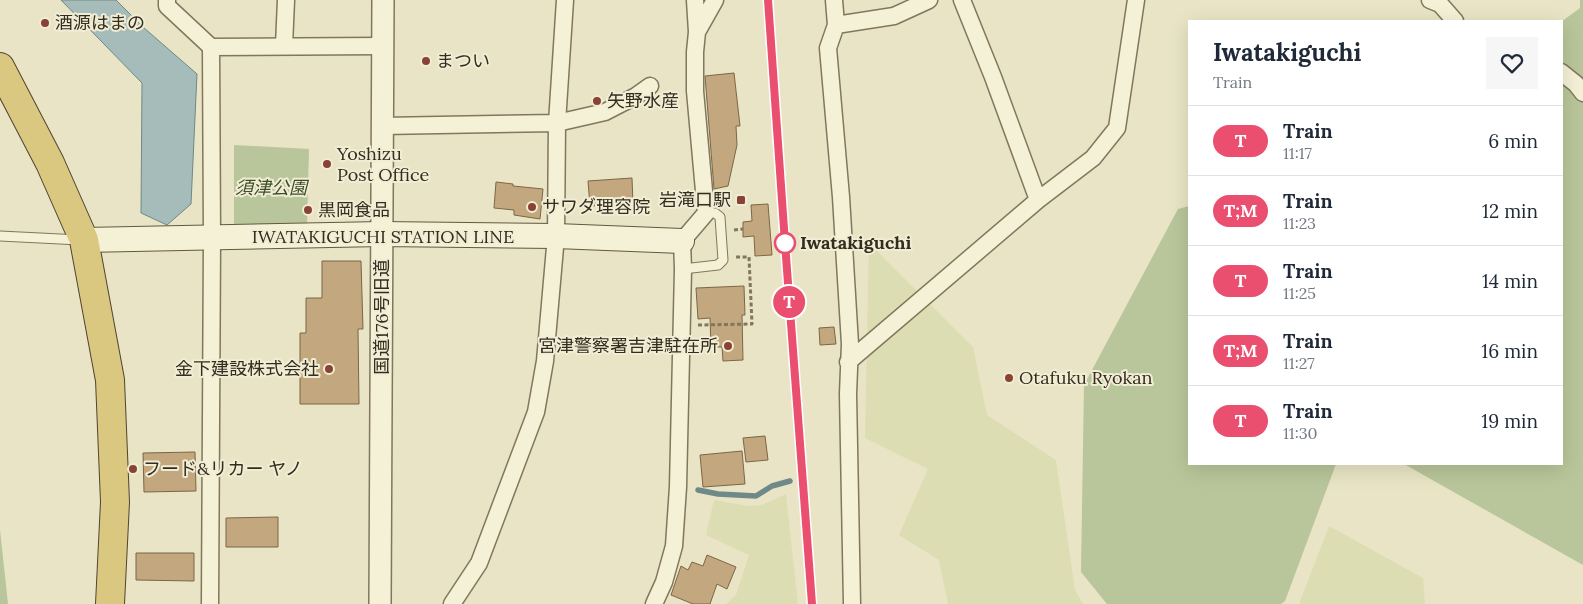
<!DOCTYPE html>
<meta charset="utf-8">
<style>
:root{--surface:#fff;--page:#f6f6f7;--text:#1f2937;--muted:#747a83;--line:#e0e1e3}
body{margin:0;font-family:Lora,"Noto Sans JP",serif;background:var(--page);color:var(--text);height:100vh;display:flex;flex-direction:column;font-size:19px;white-space:nowrap}
*{box-sizing:border-box;margin:0}
p{font-size:16px;color:var(--muted)}
.icon{flex:none;width:28px;height:28px;fill:none;stroke:currentColor;stroke-width:2;stroke-linecap:round;stroke-linejoin:round}
.map{position:relative;flex:1;overflow:hidden}
.side{position:absolute;left:1188px;top:20px;width:375px;height:445px;display:flex;flex-direction:column;background:var(--surface);border-radius:0px;box-shadow:0 5px 20px #0002}
.side>*{flex:none}
.badge{padding:0 10px;border-radius:16px;font-size:18px;line-height:32px}
.map>.badge{position:absolute;translate:-50% -50%;box-shadow:0 0 0 2px #fff}
.round{display:grid;place-items:center;flex:none;width:52px;height:52px;border-radius:0px;background:var(--page)}
.summary{display:flex;align-items:center;justify-content:space-between;height:85px;padding:0 25px}
h1{font-size:24px;font-weight:700;line-height:38px}
ul{padding:0;list-style:none}
li{display:flex;align-items:center;gap:15px;height:70px;padding:0 25px;border-top:1px solid var(--line)}
li div{flex:1}
li b{display:block;font-size:19px}
li em{font-style:normal}
li .badge{min-width:55px;font-weight:700;text-align:center}
.map>svg:first-child{display:block}
</style>
<div class="map">
<svg width="1583" height="604" viewBox="0 0 1583 604">
<rect width="100%" height="100%" fill="#e8e4c5"/>
<path fill="#ddddb3" d="M869 243 973 347 987 415 1056 460 1075 590 1083 604H948L939 560 899 535 928 469 865 438Z
M786 494 798 604H726L736 595 749 555 706 535 714 500 748 506 762 505Z
M1329 526 1423 578 1425 604H1299Z"/>
<path fill="#b9c59a" d="M1580 0H1583V565L1404 464H1561V22L1580 8Z
M234 145 309 149 307 228 234 231Z
M1189 206V464H1336L1285 601 1281 604H1107L1081 572 1084 385 1178 209Z
M0 530 8 604H0Z"/>
<path fill="#a6bcba" stroke="#6e8987" d="M61 0H116L143 27 197 74 191 204 167 225 141 213 142 83Z"/>
<g fill="none" stroke-linecap="round" stroke-linejoin="round">
<path stroke="#6e8987" stroke-width="5.5" d="M698 490 718 494 756 496 772 486 790 481"/>
</g>
<path fill="#c2a77f" stroke="#7d6646" d="M734 73 740 126H736L737 145 728 186 714 189 705 76Z
M632 178 633 204 590 206 588 181Z
M496 182 513 184V186L543 189 540 219 514 215V210L494 208Z
M768 204 772 255 755 256 754 236 743 237V222L752 221 751 205Z
M322 261H361L363 329H358L359 404H300V333H306V298H322Z
M744 286 745 315H742L743 360 723 361 722 347H711L710 318 698 319 696 288Z
M834 327 836 344 820 345 819 328Z
M765 436 768 460 746 462 743 438Z
M742 451 745 484 703 487 700 455Z
M195 452 196 491 144 492 143 453Z
M278 517V547H226V518Z
M136 553H194V581L136 580Z
M707 555 736 567 727 589 717 584 710 604H693L671 595 681 566 688 570 692 562 703 566Z"/>
<g fill="none" stroke-linecap="round" stroke-linejoin="round">
<g stroke="#81775d" stroke-width="11">
<path id="service" d="M0 236 80 240
M683 269 718 265 723 260 720 217 715 213H706"/>
</g>
<g stroke="#81775d" stroke-width="19">
<path id="minor" d="M167 0V6L211 47 382 46
M695 0 697 32
M834 0 836 25 828 48 841 197 850 344 848 394 852 604
M962 0 993 77 1038 200
M1430 0 1440 4 1455 21
M836 25 894 16 929 0
M284 46 286 0
M1561 72 1576 84 1583 93
M382 126 557 123 605 112 636 96 650 86
M848 362 1038 200 1093 158 1117 128 1136 0
M210 604 212 239 211 47
M452 604 479 563 536 412 545 361 556 236 557 123 565 0
M654 604 664 582 674 546 678 487 683 269 682 241 706 213 695 91V52L697 32 715 0"/>
</g>
<g stroke="#81775d" stroke-width="24">
<path id="tertiary" d="M380 604 383 0"/>
</g>
<g stroke="#635840" stroke-width="26">
<path id="secondary" d="M84 240 382 234 556 236 682 241"/>
</g>
<g stroke="#4f4431" stroke-width="30">
<path id="trunk" d="M0 67 50 163 84 240 110 380 115 502 110 604"/>
</g>
<path stroke="#81775d" stroke-width="3" stroke-dasharray="4 2.5" stroke-linecap="butt" d="M734 230 743 229
M698 325 752 324 749 257H736"/>
<use href="#service" stroke="#f4f1d7" stroke-width="9"/>
<use href="#minor" stroke="#f4f1d7" stroke-width="16"/>
<use href="#tertiary" stroke="#f4f1d7" stroke-width="21"/>
<use href="#secondary" stroke="#f4f1d7" stroke-width="24"/>
<use href="#trunk" stroke="#dac780" stroke-width="28"/>
<g stroke="#332c1f" stroke-width="5.5">
<path id="rail" d="M768 0 812 604"/>
</g>
<use href="#rail" stroke="#f1edd4" stroke-width="4" stroke-dasharray="11" stroke-linecap="butt"/>
</g>
<g fill="none" stroke-linecap="round" stroke-linejoin="round">
<g stroke="#fff" stroke-width="11">
<path id="line" d="M768 0 785 243 812 604"/>
</g>
<use href="#line" stroke="#ea4f6f" stroke-width="8"/>
</g>
<g fill="#894335" stroke="#f1edd4" stroke-width="2">
<circle cx="45" cy="23" r="5"/>
<circle cx="426" cy="61" r="5"/>
<circle cx="597" cy="101" r="5"/>
<circle cx="327" cy="164" r="5"/>
<rect x="736" y="195" width="10" height="10" rx="2.5"/>
<circle cx="532" cy="207" r="5"/>
<circle cx="308" cy="210" r="5"/>
<circle cx="728" cy="346" r="5"/>
<circle cx="329" cy="369" r="5"/>
<circle cx="1009" cy="378" r="5"/>
<circle cx="133" cy="469" r="5"/>
</g>
<circle fill="#fff" stroke="#ea4f6f" stroke-width="2.5" cx="785" cy="243" r="10"/>
<g text-anchor="middle" stroke-width="4" stroke-linejoin="round" paint-order="stroke">
<g font-size="18" fill="#332c1f" stroke="#f1edd4" text-anchor="start">
<text x="55" y="29">酒源はまの</text>
<text x="436" y="67">まつい</text>
<text x="607" y="107">矢野水産</text>
<text x="337" y="160">Yoshizu<tspan x="337" dy="21">Post Office</tspan></text>
<text x="731" y="206" text-anchor="end">岩滝口駅</text>
<text x="542" y="213">サワダ理容院</text>
<text x="318" y="216">黒岡食品</text>
<text x="718" y="352" text-anchor="end">宮津警察署吉津駐在所</text>
<text x="319" y="375" text-anchor="end">金下建設株式会社</text>
<text x="1019" y="384">Otafuku Ryokan</text>
<text x="143" y="475">フード&amp;リカー ヤノ</text>
</g>
<g font-size="18" font-style="italic" fill="#3d4d28" stroke="#f1edd4">
<text x="271" y="194">須津公園</text>
</g>
<g font-size="18" fill="#332c1f" stroke="#f1edd4">
<text x="383" y="243">IWATAKIGUCHI STATION LINE</text>
<text transform="translate(382 317) rotate(-90)" y="6">国道176号旧道</text>
</g>
<g font-size="18" font-weight="bold" fill="#332c1f" stroke="#f1edd4" text-anchor="start">
<text x="800" y="249">Iwatakiguchi</text>
</g>
</g>
</svg>
<b class="badge" style="left:789px;top:302px;background:#ea4f6f;color:#fff">T</b>
<section class="side">
<div class="summary"><div><h1>Iwatakiguchi</h1><p>Train</p></div><a class="round"><svg class="icon" aria-label="heart" viewBox="0 0 24 24"><path d="M12 20l-8-8c-3-5 5-10 8-4 3-6 11-1 8 4z"/></svg></a></div>
<ul>
<li><span class="badge" style="background:#ea4f6f;color:#fff">T</span><div><b>Train</b><p>11:17</p></div><em>6 min</em></li>
<li><span class="badge" style="background:#ea4f6f;color:#fff">T;M</span><div><b>Train</b><p>11:23</p></div><em>12 min</em></li>
<li><span class="badge" style="background:#ea4f6f;color:#fff">T</span><div><b>Train</b><p>11:25</p></div><em>14 min</em></li>
<li><span class="badge" style="background:#ea4f6f;color:#fff">T;M</span><div><b>Train</b><p>11:27</p></div><em>16 min</em></li>
<li><span class="badge" style="background:#ea4f6f;color:#fff">T</span><div><b>Train</b><p>11:30</p></div><em>19 min</em></li>
</ul>
</section>
</div>
